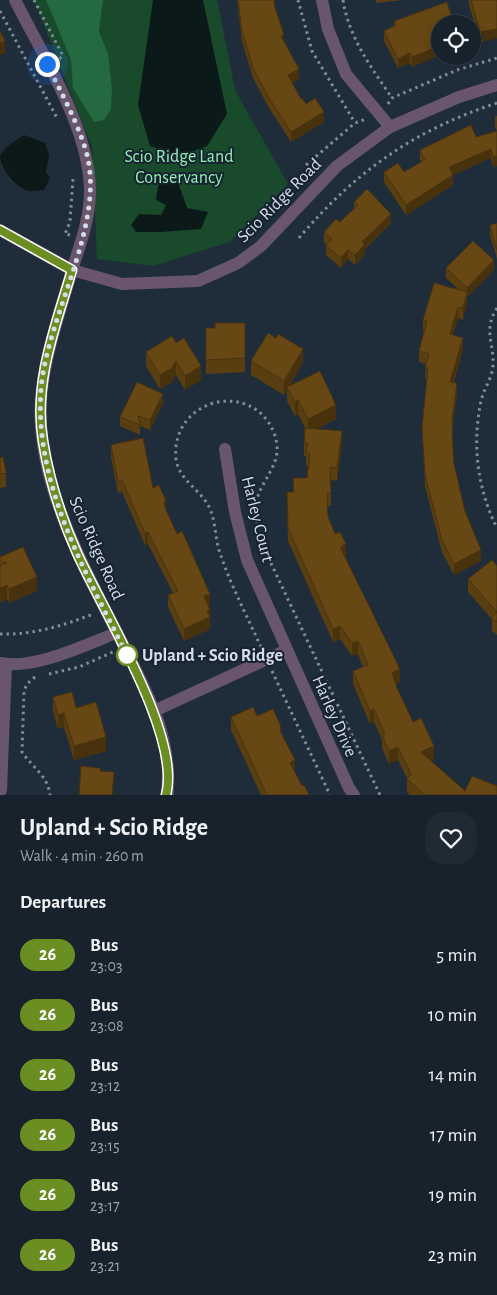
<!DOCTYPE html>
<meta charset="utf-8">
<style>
:root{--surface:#17222c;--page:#202a34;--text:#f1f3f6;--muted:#9ea4a9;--line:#363f48}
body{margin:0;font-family:"Alegreya Sans",sans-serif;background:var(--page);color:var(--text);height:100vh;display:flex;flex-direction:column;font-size:19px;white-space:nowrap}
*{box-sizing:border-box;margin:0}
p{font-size:16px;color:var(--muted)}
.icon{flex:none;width:28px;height:28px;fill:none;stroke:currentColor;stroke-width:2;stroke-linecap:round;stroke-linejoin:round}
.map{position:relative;height:795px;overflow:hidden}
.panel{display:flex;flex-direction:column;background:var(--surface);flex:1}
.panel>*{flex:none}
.badge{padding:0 10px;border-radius:16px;font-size:18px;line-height:32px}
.tools{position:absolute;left:431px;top:15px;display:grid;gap:10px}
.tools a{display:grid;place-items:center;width:50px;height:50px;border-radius:50%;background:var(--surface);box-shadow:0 2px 12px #0003,0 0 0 1px var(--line);font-size:25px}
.you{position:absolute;width:25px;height:25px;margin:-12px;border:4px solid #fff;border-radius:50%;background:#1a73e8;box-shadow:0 0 0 8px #1a73e833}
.map>.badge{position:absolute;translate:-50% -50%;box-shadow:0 0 0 2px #fff}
h2{padding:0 20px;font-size:19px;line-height:45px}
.round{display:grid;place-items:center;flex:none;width:52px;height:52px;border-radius:20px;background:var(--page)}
.overview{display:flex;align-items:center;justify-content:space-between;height:85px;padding:0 20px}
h1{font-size:24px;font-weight:600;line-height:38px}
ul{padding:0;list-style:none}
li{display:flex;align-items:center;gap:15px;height:60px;padding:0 20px}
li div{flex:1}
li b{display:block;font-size:19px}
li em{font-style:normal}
li .badge{min-width:55px;font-weight:700;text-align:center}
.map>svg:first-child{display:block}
</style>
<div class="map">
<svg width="497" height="795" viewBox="0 0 497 795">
<rect width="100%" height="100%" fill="#1f2d3b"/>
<path fill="#184a2b" d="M34 0H217L235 90 288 184 229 242 153 266 97 259 92 147Z"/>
<path fill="#24693f" d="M46 0H103L99 32 108 53 112 90 111 109 104 120 94 122 73 88 71 60Z"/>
<path fill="#0b1919" d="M153 0H203L227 114 207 146 180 156 150 146 138 105Z
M24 135 45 143 49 155 46 172 50 178 44 190C39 190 33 192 28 191 17 188 0 169 0 156 4 147 16 140 24 135Z
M165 181 178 182 187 208 208 212 201 229 161 232H136L131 225 139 214 161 215 166 205 156 200 158 186Z"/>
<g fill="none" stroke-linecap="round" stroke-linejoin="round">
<path stroke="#818d98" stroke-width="3" stroke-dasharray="2.5 4" stroke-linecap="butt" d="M34 0 63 56 59 59
M298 0 312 51 355 123
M343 0C349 38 371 67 392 98
M0 11 57 118
M388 104 392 98 457 70 497 58
M306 165 355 123 366 119
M70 235 65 234 70 222 73 179
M299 238C355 172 414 130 497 103
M497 308C483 330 494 343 493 364 493 377 484 388 481 401 472 444 477 488 497 528
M0 634C33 635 62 626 93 614
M261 647C247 616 231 586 220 553 215 539 216 523 210 509 202 490 179 481 176 459 170 399 252 378 274 433 286 464 260 478 256 504 254 523 263 542 269 559L380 795
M272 671 330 795
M49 674 79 667 113 652
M35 677 27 684 24 691 22 752C32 767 48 776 50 795"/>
<path stroke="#69566d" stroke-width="12" d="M15 0C43 56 90 129 90 192 90 218 80 245 72 270L122 284 198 281 238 263 261 246 337 166 390 127 459 97 497 85
M322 0 328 29 346 74 390 127
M225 449 235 512 247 560 349 788 354 795
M0 663C34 670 85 645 116 633
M154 711 287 650
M1 790 6 664"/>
<path stroke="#69566d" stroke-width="12" d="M0 230 72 270C61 309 47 348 42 388 28 497 114 612 154 710 161 728 167 752 168 772 168 780 167 787 168 795"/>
</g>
<path fill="#593e11" d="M237 0H274L275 7 284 42 299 79 292 82 301 99 324 122 291 142 269 108 253 78 242 41Z
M376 0H403L376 3Z
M469 0H497V38L480 42 469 5Z
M394 21 440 24V55L412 67 410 63 398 68 384 41V31L394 27Z
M495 116H497V166L493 167 491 158 453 175V185L406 215 384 182V172H404L421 162 420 160V150L476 137 497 131 495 126Z
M354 202 391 223 365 249V254L355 265 348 259 341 268 326 255V246L327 245 324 242V232L340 222 354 209Z
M497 223V259L490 235V225Z
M446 268 494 270 467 297V303L463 320 458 318 453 335 463 349 454 382 457 394 452 429 454 464 465 511 481 561 454 575 442 552 425 486 422 427 427 378H425L426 364 419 362V351L424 331H423V320L458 289 446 278Z
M245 323V372L206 374V328H215Z
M172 336 201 380 185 390 176 375 172 382 160 389 146 366V352Z
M251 361 303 363 289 387 336 419 316 429 342 444 337 481 331 480V506H327L328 517 400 682 396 684 397 688 413 722 434 759 431 761 465 791 497 795H410L407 792V778L398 760 389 764 382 748V740L374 722 370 724 353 684V671L363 667 358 654 352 656 340 639 333 642 288 541 287 492H293V478H307L308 466H306V456H304V443L305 428 298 414 295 416 287 401V389L284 395 251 375Z
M163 403 150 430 140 426V435L120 426V417Z
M111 445 153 488 166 511 210 606H209L210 622V629L184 641 168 607V595L173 593 148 544 145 545 122 492 118 493 111 457Z
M0 458 6 473V487L0 488Z
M0 557 37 591 9 603 7 599 0 602Z
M497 566V635L492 631V619L468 592V579Z
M53 697 76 708 106 751 74 760 64 727 58 729 53 711Z
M257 716 281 733 295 772 302 786 309 795H261L231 730V717Z"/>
<path fill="#48320e" d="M497 29V38L480 42V32Z
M5 41V53L0 55V43Z
M440 46V55L412 67V57Z
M410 53V63L398 68V59Z
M299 69V79L288 85V75Z
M324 112V122L291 142V132Z
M491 149V158L449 177V167Z
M497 156V166L493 167V157Z
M453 175V185L406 215V205Z
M391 214V223L365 249V254L355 265V255L362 242Z
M348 250V259L341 268V258Z
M494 260V270L467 297V303L463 320V308L467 295V288Z
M458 307V318L450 346V334Z
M463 338V349L450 393V382Z
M303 349V363L284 395V381Z
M176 361V375L172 382 160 389V375Z
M201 366V380L185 390V376Z
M457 383V394L452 430V419Z
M163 394V403L150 430V420Z
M298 400V414L295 416V402Z
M336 405V419L308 433V419Z
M342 431V444L337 481V468Z
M166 501V513L164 502Z
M148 532V544L145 545V533Z
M346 544V557L341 559V546Z
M481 550V561L454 575V564Z
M37 577V591L9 603V589Z
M7 585V599L0 602V588Z
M210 594V606L204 608V596Z
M210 610V629L184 641V629Z
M340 626V639L333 642V629Z
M358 641V654L352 656V643Z
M400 669V682L392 686V673Z
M374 709V722L370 724V711Z
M64 713V727L58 729V715Z
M106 737V751L74 760V746Z
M434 746V759L421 765V752Z
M398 747V760L389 764V751Z
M295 760V773L290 763Z
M114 772V786L113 795H112Z"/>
<path fill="#674814" stroke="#48320e" d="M238 0H274L275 7 284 35 281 36 299 69 288 75 301 99 302 98 306 104 315 98 324 112 291 132 269 98 253 68 242 31Z
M471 0H497V29L480 32Z
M447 2 454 24H440V46L412 57 410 53 398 59 384 31 396 25 394 21Z
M0 31 5 41 0 43Z
M471 125 476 137 497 131V156L493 157 491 149 449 167 453 175 406 205 384 172 398 163 404 172 425 160 420 150Z
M367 189 391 214 362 242 365 244 355 255 348 250 341 258 326 246 332 239 324 232 336 219 340 222 358 205 354 202Z
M497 223V250L490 225Z
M473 241 494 260 467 288 446 268Z
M434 283 467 292 463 308 458 307 450 334 463 338 450 382 457 383 452 419 453 451 454 464 465 511 481 550 454 564 442 540 425 475 422 427 428 368 425 367 429 354 419 351 427 321 423 320Z
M215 323H245V358L206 360V328H215Z
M268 333 276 338 278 334 303 349 284 381 251 361Z
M172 336 176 343 184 338 201 366 185 376 176 361 172 368 160 375 146 352Z
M320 371 336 405 308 419 298 400 295 402 287 387Z
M137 382 163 394 150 420 138 416 140 425 120 417Z
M305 428 342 431 337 468 330 467 331 493H327L328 517 335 534 340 532 346 544 341 546V549L400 669 392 673 397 688 413 722 421 718 434 746 421 752 465 791 472 776 497 786V795H425L407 779 411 774 398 747 389 751 382 735 385 734 374 709 370 711 353 671 368 665 358 641 352 643 340 626 333 629 288 528 287 492H294L293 478H307L310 454 306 453 308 443H304Z
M143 438 153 488 159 485 166 501 164 502 166 510 177 534 182 531 210 594 204 596 210 610 207 611 210 617 184 629 168 595 178 591 148 532 145 533 122 480 118 481 111 445Z
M3 457 6 473 0 474V458Z
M23 547 37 577 9 589 7 585 0 588V566L7 563 0 561V557Z
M492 560 497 566V622L492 618 497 612 468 579Z
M72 692 76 708 96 702 106 737 74 746 64 713 58 715 53 697Z
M253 707 257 716 273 709 280 724 281 733 295 760 290 763 302 786 304 785 309 795H267L231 717Z
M81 766 100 768V771L114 772 112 795H79Z"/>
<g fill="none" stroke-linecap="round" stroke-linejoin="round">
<g stroke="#fff" stroke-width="11">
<path id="line" d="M0 230 72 270C56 325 33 383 43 441 49 479 61 517 77 553 102 609 182 737 166 795"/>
</g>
<use href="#line" stroke="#6b8e23" stroke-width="8"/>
<path stroke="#d5dee7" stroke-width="5" stroke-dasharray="0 9" d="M47 64C61 92 77 121 86 151 107 223 47 315 41 389 34 484 86 573 127 655"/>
</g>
<circle fill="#fff" stroke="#6b8e23" stroke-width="2.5" cx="127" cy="655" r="10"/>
<g text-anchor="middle" stroke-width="4" stroke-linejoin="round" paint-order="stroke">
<g font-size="18" fill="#91efaf" stroke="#162331">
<text x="179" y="162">Scio Ridge Land<tspan x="179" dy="21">Conservancy</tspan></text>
</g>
<g font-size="18" fill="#d5dee7" stroke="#162331">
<text transform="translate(279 200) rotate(-45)" y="6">Scio Ridge Road</text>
<text transform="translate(258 519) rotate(76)" y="6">Harley Court</text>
<text transform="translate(97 548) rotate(66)" y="6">Scio Ridge Road</text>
<text transform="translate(335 716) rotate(66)" y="6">Harley Drive</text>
</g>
<g font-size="18" font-weight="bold" fill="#d5dee7" stroke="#162331" text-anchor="start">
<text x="142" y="661">Upland + Scio Ridge</text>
</g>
</g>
</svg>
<div class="tools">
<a><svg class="icon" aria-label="locate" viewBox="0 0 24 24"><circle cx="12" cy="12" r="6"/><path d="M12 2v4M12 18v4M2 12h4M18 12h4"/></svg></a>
</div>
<div class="you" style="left:47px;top:64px"></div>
</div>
<section class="panel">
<div class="overview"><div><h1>Upland + Scio Ridge</h1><p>Walk · 4 min · 260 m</p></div><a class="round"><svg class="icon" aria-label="heart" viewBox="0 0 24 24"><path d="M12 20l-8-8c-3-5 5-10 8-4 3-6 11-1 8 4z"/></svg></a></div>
<h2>Departures</h2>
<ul>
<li><span class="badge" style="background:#6b8e23;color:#fff">26</span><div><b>Bus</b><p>23:03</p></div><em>5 min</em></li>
<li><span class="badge" style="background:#6b8e23;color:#fff">26</span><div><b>Bus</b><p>23:08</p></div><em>10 min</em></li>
<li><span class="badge" style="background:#6b8e23;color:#fff">26</span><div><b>Bus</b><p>23:12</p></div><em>14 min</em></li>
<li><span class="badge" style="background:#6b8e23;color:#fff">26</span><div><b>Bus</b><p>23:15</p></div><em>17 min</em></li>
<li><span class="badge" style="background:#6b8e23;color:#fff">26</span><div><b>Bus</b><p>23:17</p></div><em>19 min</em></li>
<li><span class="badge" style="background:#6b8e23;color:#fff">26</span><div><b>Bus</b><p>23:21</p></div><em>23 min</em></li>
</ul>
</section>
